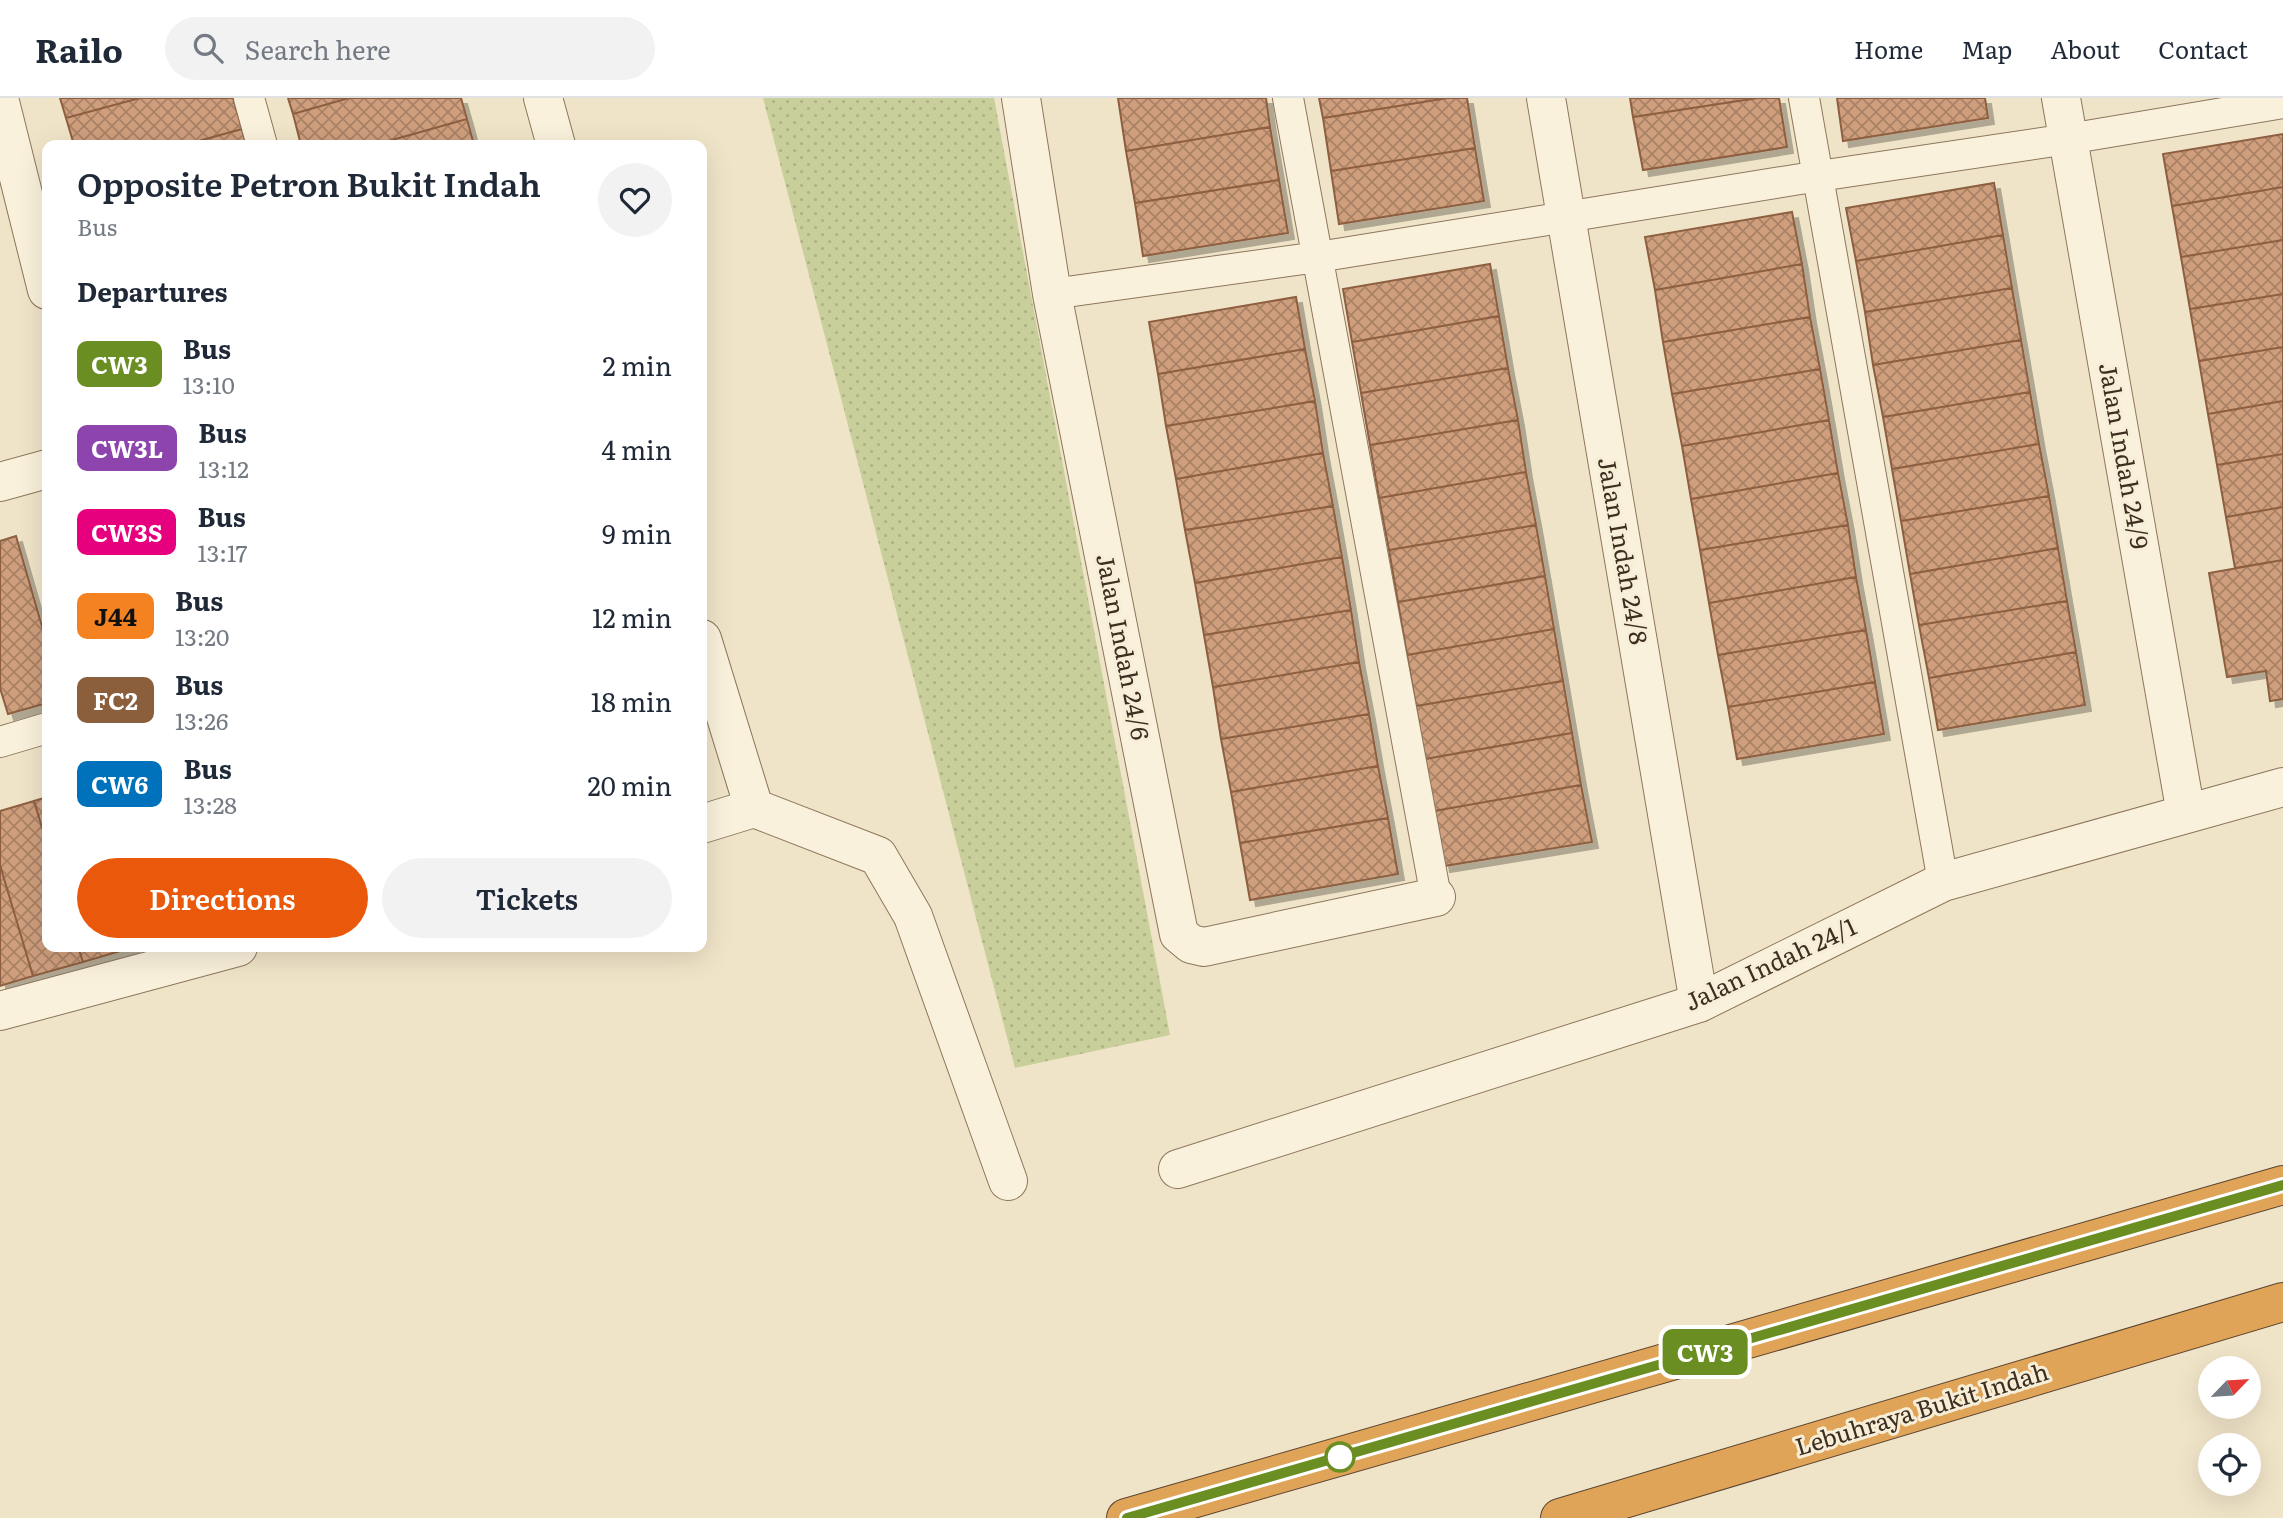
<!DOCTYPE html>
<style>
:root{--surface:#fff;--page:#f2f2f3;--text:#1f2937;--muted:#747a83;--line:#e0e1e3;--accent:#ea580c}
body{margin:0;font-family:Literata,serif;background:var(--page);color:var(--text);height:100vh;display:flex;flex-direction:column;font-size:26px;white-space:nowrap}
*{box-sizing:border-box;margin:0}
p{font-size:23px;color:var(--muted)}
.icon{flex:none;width:38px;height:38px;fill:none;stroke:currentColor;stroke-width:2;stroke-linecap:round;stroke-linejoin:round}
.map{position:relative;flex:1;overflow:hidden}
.sheet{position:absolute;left:42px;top:42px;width:665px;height:812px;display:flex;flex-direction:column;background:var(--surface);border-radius:14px;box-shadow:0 7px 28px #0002}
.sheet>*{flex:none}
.badge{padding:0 14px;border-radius:10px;font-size:24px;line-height:46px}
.needle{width:46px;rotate:65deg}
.controls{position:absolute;left:2198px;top:1258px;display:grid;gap:14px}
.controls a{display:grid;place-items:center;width:63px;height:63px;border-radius:50%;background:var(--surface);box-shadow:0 7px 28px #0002;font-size:35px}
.map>.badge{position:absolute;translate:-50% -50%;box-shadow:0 0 0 4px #fff}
h2{padding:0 35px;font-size:26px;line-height:63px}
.round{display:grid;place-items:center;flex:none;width:74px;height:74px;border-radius:37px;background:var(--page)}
.summary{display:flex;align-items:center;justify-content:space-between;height:119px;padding:0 35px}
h1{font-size:33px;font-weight:600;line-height:52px}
.primary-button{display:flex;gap:14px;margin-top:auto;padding:14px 35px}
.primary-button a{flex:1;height:80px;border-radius:42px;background:var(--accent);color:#fff;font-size:28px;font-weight:600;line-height:80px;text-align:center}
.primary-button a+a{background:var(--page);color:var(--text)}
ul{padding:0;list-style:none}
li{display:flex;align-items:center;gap:21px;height:84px;padding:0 35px}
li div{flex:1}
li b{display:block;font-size:26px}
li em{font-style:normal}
li .badge{min-width:77px;font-weight:700;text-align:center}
header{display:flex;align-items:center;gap:42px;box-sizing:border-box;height:98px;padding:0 35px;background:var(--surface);border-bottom:2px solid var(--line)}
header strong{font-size:33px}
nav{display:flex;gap:38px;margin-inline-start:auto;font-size:24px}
.search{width:490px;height:63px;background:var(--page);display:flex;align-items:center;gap:18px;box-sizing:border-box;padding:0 24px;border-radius:38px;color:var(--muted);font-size:26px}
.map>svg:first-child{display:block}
</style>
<header>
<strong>Railo</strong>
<div class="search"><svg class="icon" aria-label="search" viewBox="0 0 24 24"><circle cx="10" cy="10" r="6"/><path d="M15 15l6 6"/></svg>Search here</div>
<nav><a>Home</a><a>Map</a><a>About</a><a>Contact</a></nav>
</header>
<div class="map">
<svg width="2283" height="1420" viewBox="0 0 2283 1420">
<defs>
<pattern id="park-dots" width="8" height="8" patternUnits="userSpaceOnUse" patternTransform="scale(1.75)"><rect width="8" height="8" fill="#c9cf9b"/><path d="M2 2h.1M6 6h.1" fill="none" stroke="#aeb285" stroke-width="1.8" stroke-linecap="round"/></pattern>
<pattern id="building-cross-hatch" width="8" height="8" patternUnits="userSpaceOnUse" patternTransform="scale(1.75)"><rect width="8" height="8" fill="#cf9f7d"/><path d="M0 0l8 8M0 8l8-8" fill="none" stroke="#a98266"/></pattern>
<filter id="shadow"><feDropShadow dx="6" dy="6" stdDeviation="0" flood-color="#0004"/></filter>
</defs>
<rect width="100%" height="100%" fill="#f0e4c8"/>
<path fill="url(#park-dots)" d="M763 0H994L1170 937 1015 970Z"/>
<path fill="url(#building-cross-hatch)" stroke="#8d5f41" stroke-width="2" filter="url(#shadow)" d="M60 0H140L66 20Z
M140 0H233L242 31 184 47H74L66 20Z
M288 0H349L293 16Z
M349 0H461L467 21 374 47H301L293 16Z
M1118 0H1266L1270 29 1126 53Z
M1319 0H1448L1323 20Z
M1448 0H1467L1475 50 1331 73 1323 20Z
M1630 0H1758L1633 19Z
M1758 0H1779L1787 49 1643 72 1633 19Z
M1837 0H1985L1988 20 1843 43Z
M467 21 474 47H374Z
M1270 29 1279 82 1135 105 1126 53Z
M242 31 246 47H184Z
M2283 36V89L2172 108 2163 56Z
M1475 50 1484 103 1339 126 1331 73Z
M1279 82 1288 135 1143 158 1135 105Z
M1994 85 2003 137 1856 163 1846 110Z
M2283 89V142L2181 159 2172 108Z
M1792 114 1802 166 1655 192 1645 139Z
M2003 137 2012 190 1865 214 1856 163Z
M2283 142V196L2190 211 2181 159Z
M1490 166 1499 218 1352 244 1343 191Z
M1802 166 1810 219 1663 244 1655 192Z
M2012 190 2021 242 1873 267 1865 214Z
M2283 196V249L2199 263 2190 211Z
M1296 199 1305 251 1158 276 1149 224Z
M1499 218 1508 270 1361 295 1352 244Z
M1810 219 1820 271 1672 296 1663 244Z
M2021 242 2030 294 1883 319 1873 267Z
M2283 249V303L2208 316 2199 263Z
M1305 251 1315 303 1166 328 1158 276Z
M1508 270 1518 322 1370 347 1361 295Z
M1820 271 1829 322 1682 348 1672 296Z
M2030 294 2039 346 1892 371 1883 319Z
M1315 303 1323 355 1176 381 1166 328Z
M2283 303V356L2217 367 2208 316Z
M1518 322 1526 374 1379 400 1370 347Z
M1829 322 1838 375 1691 401 1682 348Z
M2039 346 2049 398 1901 423 1892 371Z
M1323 355 1333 408 1185 432 1176 381Z
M2283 356V409L2226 419 2217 367Z
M1526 374 1536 427 1389 452 1379 400Z
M1838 375 1848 427 1700 452 1691 401Z
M2049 398 2058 450 1910 476 1901 423Z
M1333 408 1342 459 1195 485 1185 432Z
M2283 409V462L2235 470 2226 419Z
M1536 427 1545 478 1398 504 1389 452Z
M1848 427 1856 479 1709 505 1700 452Z
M16 438 47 546V605L8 616 0 590V443Z
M2058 450 2067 503 1919 527 1910 476Z
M1342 459 1351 512 1204 537 1195 485Z
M2283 462V601L2270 603 2266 573 2227 579 2209 475Z
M1545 478 1554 531 1407 557 1398 504Z
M1856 479 1866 532 1718 557 1709 505Z
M2067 503 2076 554 1929 580 1919 527Z
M1351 512 1359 564 1213 589 1204 537Z
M1554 531 1563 583 1416 608 1407 557Z
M1866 532 1875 584 1728 609 1718 557Z
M2076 554 2085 607 1938 632 1929 580Z
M1359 564 1369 616 1221 641 1213 589Z
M1563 583 1572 635 1425 661 1416 608Z
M1875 584 1884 636 1737 661 1728 609Z
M1369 616 1378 668 1231 694 1221 641Z
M1572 635 1581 687 1434 713 1425 661Z
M1378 668 1388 720 1240 745 1231 694Z
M1581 687 1592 744 1444 768 1434 713Z
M47 699V746L34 703Z
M34 703 47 746V849H78L83 864 33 878 0 767V713Z
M1388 720 1398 776 1250 802 1240 745Z
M0 767 33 878 0 888Z
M78 849H134L83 864Z"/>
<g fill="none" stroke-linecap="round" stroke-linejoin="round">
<g stroke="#8d765c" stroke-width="32">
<path id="lane" d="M249 0 262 47
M1288 0 1436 799
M1804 0 1943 784
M1052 196 1318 159 1819 78 2068 41 2283 5
M0 644 47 630"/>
</g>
<g stroke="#8d765c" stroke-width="40">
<path id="street" d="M543 0 556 47
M1021 0 1052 196 1179 836 1191 846 1204 849 1436 799
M1546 0 1699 905
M2061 0 2186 716
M0 4 47 192
M0 384 47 371
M702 541 754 710
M754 710 878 758 913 818 1008 1083
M702 726 754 710
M0 913 238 849
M1178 1071 1699 905 1943 784 2283 689"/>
</g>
<g stroke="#5b4430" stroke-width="40">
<path id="highway" d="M1126 1420 2283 1087
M1560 1420 2283 1204"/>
</g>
<use href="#lane" stroke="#faf1dc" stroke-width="30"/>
<use href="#street" stroke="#faf1dc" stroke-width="38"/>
<use href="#highway" stroke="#e0a458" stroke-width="38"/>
</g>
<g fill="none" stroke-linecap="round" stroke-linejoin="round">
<g stroke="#fff" stroke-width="16">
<path id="line" d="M1127 1420 2283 1087"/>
</g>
<use href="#line" stroke="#6b8e23" stroke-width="10"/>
</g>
<circle fill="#fff" stroke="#6b8e23" stroke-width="3.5" cx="1340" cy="1359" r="14"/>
<g text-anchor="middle" stroke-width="6" stroke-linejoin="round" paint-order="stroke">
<g font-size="24" fill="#3d2e20" stroke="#f7eed8">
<text transform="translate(2123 358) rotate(80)" y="8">Jalan Indah 24/9</text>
<text transform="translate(1622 453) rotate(80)" y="8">Jalan Indah 24/8</text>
<text transform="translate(1122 549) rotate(79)" y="8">Jalan Indah 24/6</text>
<text transform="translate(1771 867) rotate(-25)" y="8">Jalan Indah 24/1</text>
<text transform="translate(1922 1312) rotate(-17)" y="8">Lebuhraya Bukit Indah</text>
</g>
</g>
</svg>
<div class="controls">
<a><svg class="needle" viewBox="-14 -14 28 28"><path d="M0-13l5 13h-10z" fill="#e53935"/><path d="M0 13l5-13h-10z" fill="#747a83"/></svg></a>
<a><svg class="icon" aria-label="locate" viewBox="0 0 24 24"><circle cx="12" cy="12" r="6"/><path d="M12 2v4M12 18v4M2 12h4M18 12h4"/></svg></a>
</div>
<b class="badge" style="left:1705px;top:1254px;background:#6b8e23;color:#fff">CW3</b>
<section class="sheet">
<div class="summary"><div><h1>Opposite Petron Bukit Indah</h1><p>Bus</p></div><a class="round"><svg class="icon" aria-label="heart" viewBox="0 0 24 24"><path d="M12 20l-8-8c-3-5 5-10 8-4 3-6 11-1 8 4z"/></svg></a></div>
<h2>Departures</h2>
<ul>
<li><span class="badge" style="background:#6b8e23;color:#fff">CW3</span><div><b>Bus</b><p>13:10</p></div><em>2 min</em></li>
<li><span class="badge" style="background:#8e44ad;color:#fff">CW3L</span><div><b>Bus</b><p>13:12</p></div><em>4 min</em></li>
<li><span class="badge" style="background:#e6007e;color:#fff">CW3S</span><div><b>Bus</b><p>13:17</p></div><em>9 min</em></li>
<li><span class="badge" style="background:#f58220;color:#111">J44</span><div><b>Bus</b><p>13:20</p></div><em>12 min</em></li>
<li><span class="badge" style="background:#8b5e3c;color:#fff">FC2</span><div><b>Bus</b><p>13:26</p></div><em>18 min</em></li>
<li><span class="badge" style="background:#0072bc;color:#fff">CW6</span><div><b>Bus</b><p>13:28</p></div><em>20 min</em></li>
</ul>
<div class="primary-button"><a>Directions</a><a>Tickets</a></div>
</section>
</div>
